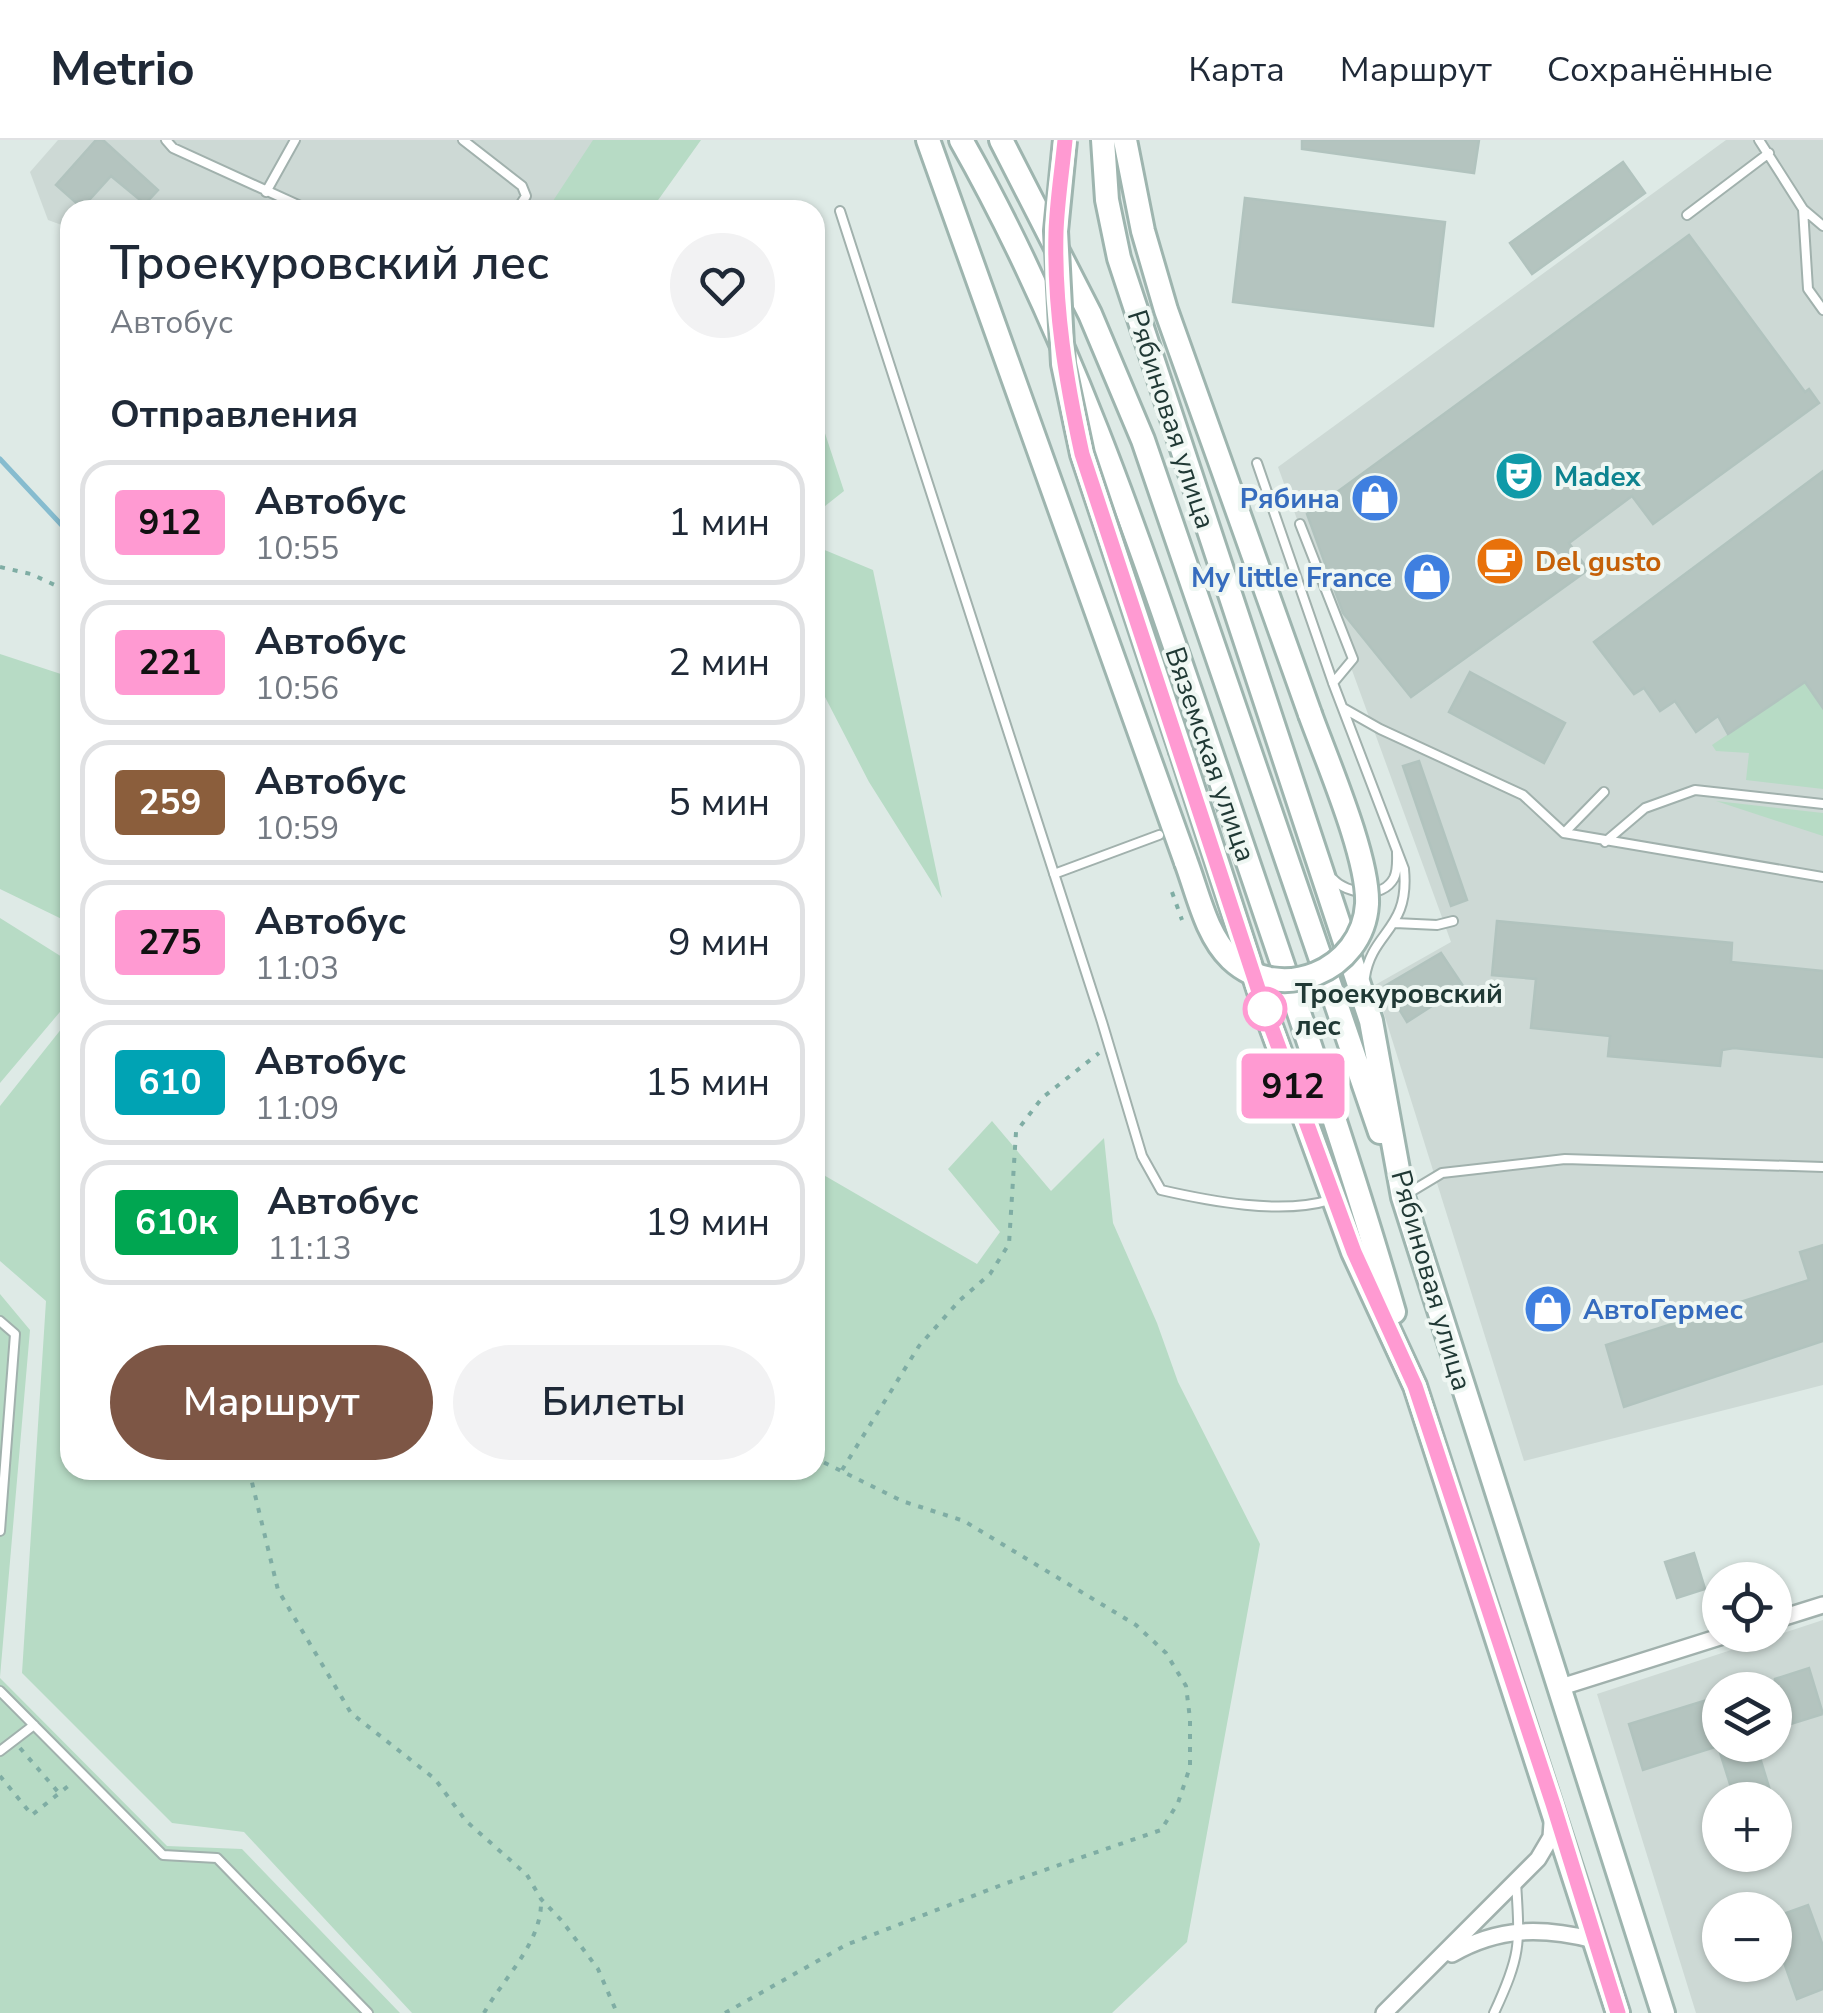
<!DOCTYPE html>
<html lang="ru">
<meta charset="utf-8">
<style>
:root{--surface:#fff;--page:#f2f2f3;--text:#1f2937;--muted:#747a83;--line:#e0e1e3;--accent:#7d5645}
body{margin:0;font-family:"Nunito Sans",sans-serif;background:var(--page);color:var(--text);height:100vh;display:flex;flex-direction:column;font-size:38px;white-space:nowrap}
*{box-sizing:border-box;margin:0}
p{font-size:32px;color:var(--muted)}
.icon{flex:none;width:55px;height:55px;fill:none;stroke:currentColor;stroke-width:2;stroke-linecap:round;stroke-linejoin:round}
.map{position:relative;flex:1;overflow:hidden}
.sheet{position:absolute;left:60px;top:60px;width:765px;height:1280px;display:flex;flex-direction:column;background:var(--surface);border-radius:30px;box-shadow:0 2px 8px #0004}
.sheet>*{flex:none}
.badge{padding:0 20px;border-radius:8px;font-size:35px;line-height:65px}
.buttons{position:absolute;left:1702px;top:1422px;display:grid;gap:20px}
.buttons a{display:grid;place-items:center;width:90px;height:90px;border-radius:50%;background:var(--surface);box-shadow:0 2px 8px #0004;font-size:50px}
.map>.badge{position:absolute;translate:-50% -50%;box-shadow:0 0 0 5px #fff}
h2{padding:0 50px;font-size:38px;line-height:90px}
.round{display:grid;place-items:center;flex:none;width:105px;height:105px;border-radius:52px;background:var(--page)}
.headline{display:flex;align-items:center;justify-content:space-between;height:170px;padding:0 50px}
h1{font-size:48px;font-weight:600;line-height:75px}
.button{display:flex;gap:20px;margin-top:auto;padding:20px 50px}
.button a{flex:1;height:115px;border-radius:60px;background:var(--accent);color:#fff;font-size:40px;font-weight:600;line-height:115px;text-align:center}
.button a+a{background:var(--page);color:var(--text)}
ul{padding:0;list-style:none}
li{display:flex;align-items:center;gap:30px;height:125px;margin:0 20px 15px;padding:0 30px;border:5px solid var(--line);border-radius:30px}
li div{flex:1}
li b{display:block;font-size:38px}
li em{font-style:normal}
li .badge{min-width:110px;font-weight:700;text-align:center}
header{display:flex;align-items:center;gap:60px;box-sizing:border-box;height:140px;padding:0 50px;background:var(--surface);border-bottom:2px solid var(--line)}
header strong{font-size:48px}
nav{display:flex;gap:55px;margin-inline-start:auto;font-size:35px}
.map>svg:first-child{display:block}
</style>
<header>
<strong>Metrio</strong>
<nav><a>Карта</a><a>Маршрут</a><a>Сохранённые</a></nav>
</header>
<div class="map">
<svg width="1823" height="1873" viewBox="0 0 1823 1873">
<rect width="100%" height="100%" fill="#deeae6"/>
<path fill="#cdd9d5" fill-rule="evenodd" d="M58 0H637L579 70H70V88L48 80 30 32Z
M1726 0H1823V1245L1524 1321 1375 845 1451 802 1278 327Z
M1823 1480V1873H1696L1597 1554ZM1720 1550H1775V1605H1720ZM1720 1660H1775V1715H1720ZM1720 1770H1775V1825H1720Z"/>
<path fill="#b7dbc5" d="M593 0H701L651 70H547Z
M815 263 844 351 815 374Z
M815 406 873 430 942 758 869 642 825 557 815 563Z
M0 514 70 537V783L0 749Z
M1805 542 1823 568V649L1746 640 1749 613 1716 611 1712 605Z
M1716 661 1823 673V696Z
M0 778 70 822V860L0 943Z
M70 878V1330H815V1030L977 1124 1000 1092 948 1029 992 981 1051 1051 1104 998 1113 1083 1157 1183 1178 1242 1260 1404 1187 1802 1112 1873H412L244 1692 172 1683 22 1533 46 1161 0 1121V966Z
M0 1154 30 1190 0 1537Z
M0 1538 167 1706 242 1709 400 1873H0Z"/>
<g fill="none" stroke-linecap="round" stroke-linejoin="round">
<path stroke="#86bccf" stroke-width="5" d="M0 319 70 394"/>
</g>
<path fill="#b4c4bf" stroke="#b1c3be" stroke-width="2.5" d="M96 0H103L158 50 145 64 111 36 82 68 56 45Z
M1302 0H1479L1474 33 1302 9Z
M1623 22 1645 53 1532 134 1510 103Z
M1245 58 1445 82 1433 186 1233 162Z
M1689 95 1805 252 1809 249 1819 263 1653 384 1632 356 1569 403 1588 430 1411 557 1343 473 1307 374Z
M1823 331V568L1805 542 1728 594 1718 576 1696 592 1675 561 1660 571 1644 548 1634 554 1594 502Z
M1470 532 1565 583 1544 623 1449 572Z
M1419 621 1467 760 1451 766 1403 626Z
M1497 781 1732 803 1731 822 1823 831V917L1734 908 1722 910 1720 926 1608 916 1610 896 1531 888 1536 839 1492 835Z
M1441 813 1463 846 1407 882 1385 846Z
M1823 1105V1201L1624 1267 1606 1205 1809 1140 1800 1112Z
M1694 1413 1705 1449 1677 1458 1665 1422Z
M1809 1528 1823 1574 1775 1589V1539Z
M1720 1556V1605H1756L1773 1660H1735L1718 1606 1643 1630 1629 1584Z
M1808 1765 1823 1806V1849L1797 1859 1775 1797V1777Z"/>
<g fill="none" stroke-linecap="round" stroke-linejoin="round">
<g stroke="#a1b1ad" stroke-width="12">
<path id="service" d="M166 0 173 8 309 70
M463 0 522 46 526 56 517 70
M1759 0 1803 69 1808 149 1823 170
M266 52 295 0
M1803 69 1823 86
M840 71 1102 882 1142 1016 1161 1050C1209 1061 1281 1075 1330 1060
M1687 75 1769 13
M1257 323 1333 543 1404 729C1410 790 1372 791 1365 837
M1300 384 1353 519 1333 543
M1343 568 1380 589 1523 655 1564 693 1823 737
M1564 693 1604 652
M1605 702 1645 668 1695 650 1823 664
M1054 734 1159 695
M1333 739C1347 754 1382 760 1394 738 1398 730 1397 720 1397 712
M1395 783 1437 785 1453 781
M1407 1054 1442 1033 1565 1019 1823 1027
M0 1181 15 1194 0 1391
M0 1551 163 1715 217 1718 368 1873
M0 1611 34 1585
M1494 1873C1521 1815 1520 1805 1516 1742"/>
</g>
<g stroke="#a1b1ad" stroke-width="20">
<path id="minor" d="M1775 1480 1823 1465
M1558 1548 1726 1495
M1452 1814C1499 1787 1542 1787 1594 1800
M1384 1873 1538 1719 1551 1697 1552 1683"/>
</g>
<g stroke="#9eb5af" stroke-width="28">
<path id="secondary" d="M928 0 1186 722
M961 0C1075 201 1146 421 1220 639 1279 816 1342 992 1394 1172
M1001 0 1090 174 1143 300 1380 992
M1103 0 1107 60 1119 118 1371 881 1403 1057 1663 1873
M1125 0 1143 91 1166 170 1310 574
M1181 611 1265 870 1353 1112 1415 1246 1618 1873"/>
</g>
<path stroke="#7fada4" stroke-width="4" stroke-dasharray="5 8" stroke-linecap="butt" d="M0 427 31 434 70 452
M1172 752 1182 780
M249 1330 278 1450 351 1573 435 1639 466 1681 527 1735 541 1759 562 1781 598 1829 617 1873
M842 1330 919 1206 960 1160 990 1134 1009 1104 1016 992 1042 958 1099 913
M20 1608 59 1653
M0 1636 32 1675 72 1643
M484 1873C504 1837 543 1802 541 1759
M725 1873 846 1805 1004 1744 1161 1690 1178 1663 1190 1627V1579L1186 1546 1166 1513 1136 1485 964 1381 902 1361 815 1318"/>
<use href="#service" stroke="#fff" stroke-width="8"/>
<use href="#minor" stroke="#fff" stroke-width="15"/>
<use href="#secondary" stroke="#fff" stroke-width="22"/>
<g stroke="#9eb5af" stroke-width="28" stroke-linecap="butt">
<path id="secondary-bridge" d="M1065 0 1056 91 1063 224 1082 314 1181 611
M1186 722C1198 754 1206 795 1231 819 1280 865 1363 831 1367 764 1369 718 1327 621 1310 574"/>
</g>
<use href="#secondary-bridge" stroke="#fff" stroke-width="22"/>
</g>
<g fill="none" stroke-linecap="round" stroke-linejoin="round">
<g stroke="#fff" stroke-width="22">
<path id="line" d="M1065 0C1062 31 1057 62 1056 92 1054 168 1066 241 1082 314L1265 870 1354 1112 1415 1246 1553 1664 1618 1873"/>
</g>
<use href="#line" stroke="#ff9ad2" stroke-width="15"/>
</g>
<defs>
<g id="theatre-disc" transform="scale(2.5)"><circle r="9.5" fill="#0f9aa8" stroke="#eff7f3"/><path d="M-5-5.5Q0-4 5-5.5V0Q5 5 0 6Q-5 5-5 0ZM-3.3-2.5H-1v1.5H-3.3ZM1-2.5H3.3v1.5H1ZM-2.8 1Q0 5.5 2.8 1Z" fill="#fff"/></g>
<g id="shop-disc" transform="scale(2.5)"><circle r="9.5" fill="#3f7fe0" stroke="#eff7f3"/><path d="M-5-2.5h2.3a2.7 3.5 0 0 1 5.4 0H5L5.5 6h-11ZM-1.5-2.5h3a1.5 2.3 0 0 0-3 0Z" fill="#fff"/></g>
<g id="cafe-disc" transform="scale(2.5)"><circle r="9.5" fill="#e8710a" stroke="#eff7f3"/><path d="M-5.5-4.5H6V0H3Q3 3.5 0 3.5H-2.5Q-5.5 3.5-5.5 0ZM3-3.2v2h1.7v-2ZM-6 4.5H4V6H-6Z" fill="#fff"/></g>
</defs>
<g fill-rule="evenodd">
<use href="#theatre-disc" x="1519" y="336"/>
<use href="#shop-disc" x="1375" y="358"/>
<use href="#cafe-disc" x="1500" y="421"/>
<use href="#shop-disc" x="1427" y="437"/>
<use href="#shop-disc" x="1548" y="1169"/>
</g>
<circle fill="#fff" stroke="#ff9ad2" stroke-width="5" cx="1265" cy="869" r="20"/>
<g text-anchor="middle" stroke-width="8" stroke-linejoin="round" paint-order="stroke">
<g font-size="28" fill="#203935" stroke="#eff7f3">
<text transform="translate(1172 279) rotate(72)" y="10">Рябиновая улица</text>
<text transform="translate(1211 614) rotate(71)" y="10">Вяземская улица</text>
<text transform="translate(1432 1140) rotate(74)" y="10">Рябиновая улица</text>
</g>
<g font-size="28" font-weight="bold" fill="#0d838f" stroke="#eff7f3" text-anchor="start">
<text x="1554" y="346">Madex</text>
</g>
<g font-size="28" font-weight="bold" fill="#366cbe" stroke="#eff7f3" text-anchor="end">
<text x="1340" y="368">Рябина</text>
<text x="1392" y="447">My little France</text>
<text x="1583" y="1179" text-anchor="start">АвтоГермес</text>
</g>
<g font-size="28" font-weight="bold" fill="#c56008" stroke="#eff7f3" text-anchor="start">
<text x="1535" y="431">Del gusto</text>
</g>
<g font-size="28" font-weight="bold" fill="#203935" stroke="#eff7f3" text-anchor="start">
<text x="1295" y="863">Троекуровский<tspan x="1295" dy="32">лес</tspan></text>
</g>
</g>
</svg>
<div class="buttons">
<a><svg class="icon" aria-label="locate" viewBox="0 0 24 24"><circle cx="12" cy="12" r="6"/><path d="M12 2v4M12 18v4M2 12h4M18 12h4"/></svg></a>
<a><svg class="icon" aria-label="layers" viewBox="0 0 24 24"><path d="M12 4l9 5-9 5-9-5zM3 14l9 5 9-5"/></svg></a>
<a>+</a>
<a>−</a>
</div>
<b class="badge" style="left:1293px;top:946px;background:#ff9ad2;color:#111">912</b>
<section class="sheet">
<div class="headline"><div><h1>Троекуровский лес</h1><p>Автобус</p></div><a class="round"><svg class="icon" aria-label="heart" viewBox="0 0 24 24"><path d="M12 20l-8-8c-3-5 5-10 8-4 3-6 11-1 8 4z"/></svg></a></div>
<h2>Отправления</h2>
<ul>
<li><span class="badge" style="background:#ff9ad2;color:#111">912</span><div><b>Автобус</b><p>10:55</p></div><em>1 мин</em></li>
<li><span class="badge" style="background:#ff9ad2;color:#111">221</span><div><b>Автобус</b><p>10:56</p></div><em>2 мин</em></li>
<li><span class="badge" style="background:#8b5e3c;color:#fff">259</span><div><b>Автобус</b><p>10:59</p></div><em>5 мин</em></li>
<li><span class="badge" style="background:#ff9ad2;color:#111">275</span><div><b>Автобус</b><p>11:03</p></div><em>9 мин</em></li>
<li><span class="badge" style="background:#00a3b4;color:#fff">610</span><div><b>Автобус</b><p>11:09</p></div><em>15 мин</em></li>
<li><span class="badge" style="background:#00a651;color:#fff">610к</span><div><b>Автобус</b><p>11:13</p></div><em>19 мин</em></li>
</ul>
<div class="button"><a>Маршрут</a><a>Билеты</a></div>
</section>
</div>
